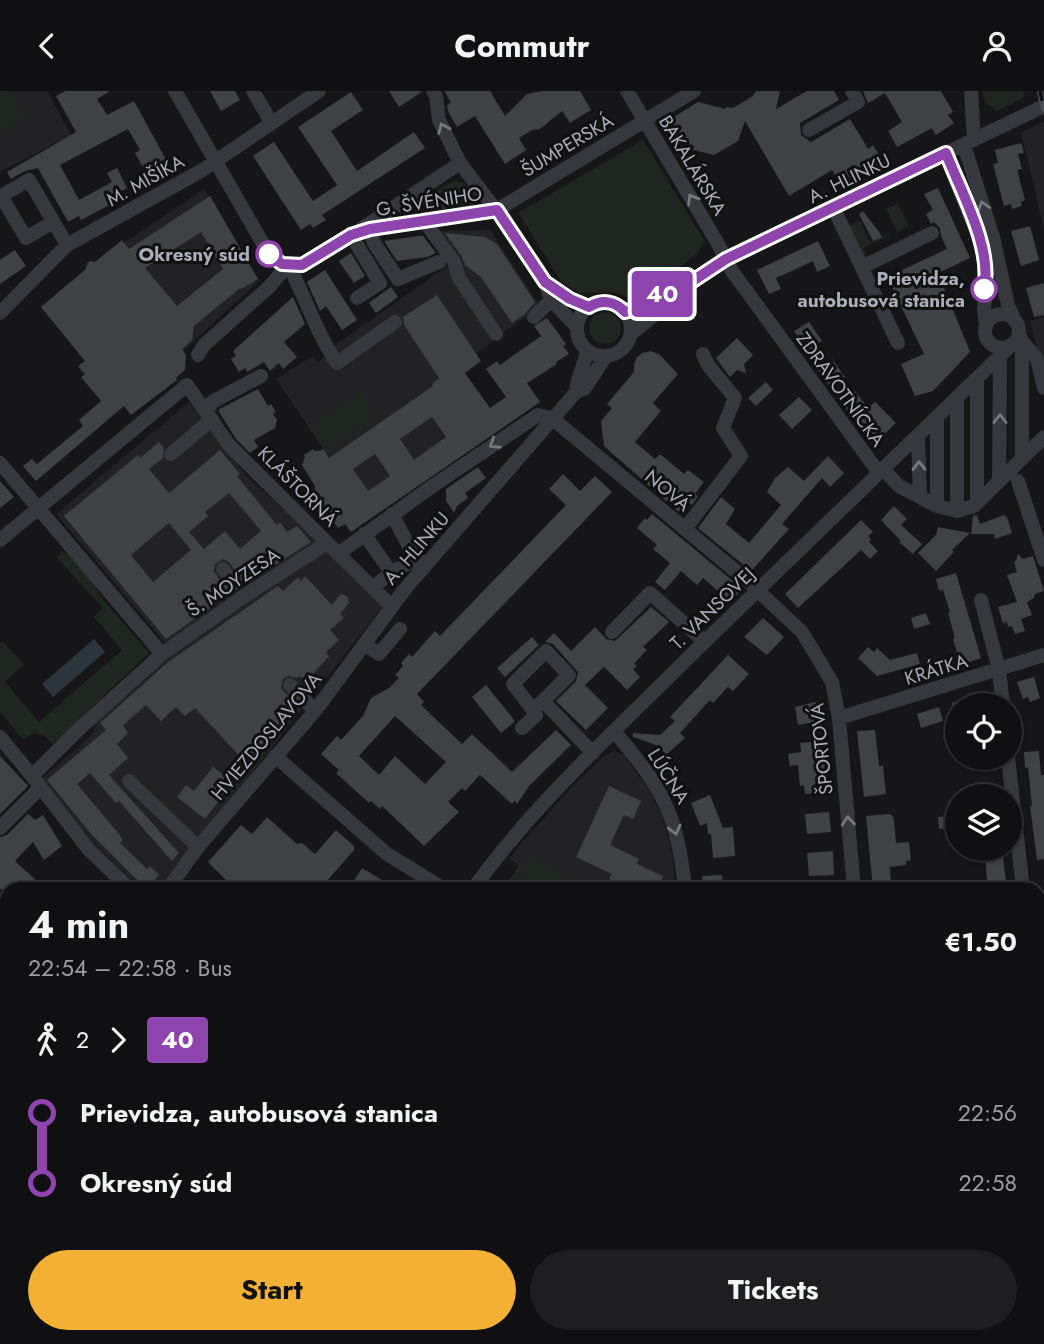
<!DOCTYPE html>
<meta charset="utf-8">
<style>
:root{--surface:#101012;--page:#1e1e20;--text:#f1f3f6;--muted:#9c9d9f;--line:#303032;--accent:#f2b134}
body{margin:0;font-family:Jost,sans-serif;background:var(--page);color:var(--text);height:100vh;display:flex;flex-direction:column;font-size:26px;white-space:nowrap}
*{box-sizing:border-box;margin:0}
p{font-size:23px;color:var(--muted)}
.icon{flex:none;width:38px;height:38px;fill:none;stroke:currentColor;stroke-width:2;stroke-linecap:round;stroke-linejoin:round}
.map{position:relative;flex:1;overflow:hidden}
.sheet{position:absolute;left:0px;top:791px;width:1045px;height:462px;display:flex;flex-direction:column;background:var(--surface);border-radius:21px 21px 0 0;box-shadow:0 2px 5px #0004,0 0 0 2px var(--line)}
.sheet>*{flex:none}
.badge{padding:0 14px;border-radius:5px;font-size:24px;line-height:46px}
.controls{position:absolute;left:945px;top:602px;display:grid;gap:14px}
.controls a{display:grid;place-items:center;width:77px;height:77px;border-radius:50%;background:var(--surface);box-shadow:0 2px 5px #0004,0 0 0 2px var(--line);font-size:35px}
.map>.badge{position:absolute;translate:-50% -50%;box-shadow:0 0 0 4px #fff}
.legs{display:flex;align-items:center;gap:10px;height:77px;padding:0 28px;font-size:23px}
.legs p{margin-inline-start:auto}
.summary{display:flex;align-items:center;justify-content:space-between;height:119px;padding:0 28px}
h1{font-size:38px;font-weight:700;line-height:52px}
.button{display:flex;gap:14px;margin-top:auto;padding:14px 28px}
.button a{flex:1;height:80px;border-radius:42px;background:var(--accent);color:#111;font-size:28px;font-weight:700;line-height:80px;text-align:center}
.button a+a{background:var(--page);color:var(--text)}
ul{padding:0 28px;list-style:none}
li{display:flex;align-items:center;gap:24px;height:70px;font-size:26px}
li i{display:grid;place-items:center;width:10px;height:100%;margin:0 9px;background:currentColor}
li i::after{content:'';width:18px;height:18px;margin:-9px;border:5px solid;border-radius:50%;background:var(--surface)}
li p{margin-inline-start:auto}
li:first-child i{background:linear-gradient(#0000 50%,currentColor 0)}
li:last-child i{background:linear-gradient(currentColor 50%,#0000 0)}
header{display:flex;justify-content:space-between;align-items:center;height:91px;padding:0 28px;background:var(--surface);font-size:32px;font-weight:700}
.map>svg:first-child{display:block}
</style>
<header><svg class="icon" aria-label="back" viewBox="0 0 24 24"><path d="M15 5l-7 7 7 7"/></svg>Commutr<svg class="icon" aria-label="person" viewBox="0 0 24 24"><circle cx="12" cy="8" r="4"/><path d="M4 21q1-7 8-7t8 7"/></svg></header>
<div class="map">
<svg width="1044" height="1253" viewBox="0 0 1044 1253">
<rect width="100%" height="100%" fill="#161618"/>
<path fill="#222225" d="M0 0H47L71 44 0 81Z
M1044 30V138L1021 42Z
M204 98 259 190 183 260 102 167Z
M490 139 540 215 449 282 478 354 375 424 329 367 276 288 312 265 318 271 333 261 331 257 449 174 425 140Z
M1044 226V283L1030 230Z
M189 311 248 386 330 461 383 515 161 798H141L95 754 40 689 92 644 97 628 173 562 56 423Z
M614 660 623 663 649 699 661 722 672 761 676 798H501L519 775 510 767 518 756 571 697 605 664Z"/>
<path fill="#1e261f" d="M4 0H9L28 23 0 47V3Z
M982 0H1023L1025 6 997 20 986 13Z
M643 49 704 149 697 163 634 208 614 201 579 202 561 190 518 122Z
M453 90 465 92 475 104 476 110 472 114 431 120 427 119 424 107Z
M898 112 909 135 897 141 886 118Z
M860 130 870 151 889 143 890 144 863 157 867 166H865L849 135Z
M589 237a16 16 0 1 1 32 0a16 16 0 1 1-32 0Z
M360 300 378 325 328 360 310 335Z
M63 460 84 476 101 506 149 562 53 653 45 645 34 642 24 649 0 621V552L3 551 24 573 5 591 39 631 122 559 94 526 103 517 56 466Z
M530 765 590 798H512Z
M1038 1243H1044V1253H993V1247L1038 1246Z"/>
<path fill="#2c353c" d="M94 548 105 561 53 606 42 593Z"/>
<path fill="#404145" fill-rule="evenodd" d="M65 0H110L97 8 107 24 134 10 170 76 149 87 135 62 140 59 128 38 60 74 79 109 112 91 107 82 117 77 127 97 115 103 119 109 81 129 79 125 68 131 38 77 25 80 11 88 7 81 76 41 56 5Z
M210 0H235L240 9 221 20Z
M389 0H423L399 16Z
M444 0H490L505 25 527 3 542 0H580L591 19 570 32 562 20 540 38 532 39 519 47 526 59 505 73 475 25 457 36 448 20 447 14 451 11Z
M756 0H780L776 18 807 0H834L839 9 800 32 801 44 811 51 850 28 868 58 873 54 884 71 874 76 872 72 846 88 842 82 836 86 832 79 789 105 745 30 738 50 714 64 686 57 672 33 674 26 698 11 725 18 726 16 733 17 753 5Z
M863 0H941L953 21 948 24 954 32 936 44 932 37 897 56 888 40 902 31 885 2 868 12Z
M351 1 363 19 331 40 357 80 414 41 425 57 322 124 326 129 313 137 310 133 301 139 253 65 274 51 313 110 337 94 298 36Z
M1021 52 1024 62 1018 63 1022 78 1017 79 1025 109 1021 111 1022 115 1012 118 1011 113 1004 115 993 73 998 72 995 59Z
M938 97 970 167 938 182 970 261 933 300 915 305 901 273 924 263 887 186 947 158 941 145 940 137 934 131 931 133 926 123 933 119 924 103Z
M210 105 258 188 241 198 240 197 194 235 192 249 182 258 186 264 185 279 176 287 177 289 131 324 124 315 36 390 23 375 32 368 37 373 83 335 79 329 101 310 81 286 85 283 78 275 85 270 41 216 86 178 87 173 90 170 95 171 122 149 129 158ZM201 141 223 178 177 215 145 177Z
M863 120 879 141 882 146 873 150 859 123Z
M1030 135 1039 169 1021 175 1011 140Z
M445 142 485 146 497 153 535 211 525 223 512 232 481 186 465 174 462 166Z
M418 145H423L436 162 427 166 397 170 384 150Z
M818 150 830 175 817 181 813 170 794 179 776 187 781 198 769 203 757 179Z
M15 159 26 175 0 193V169Z
M351 162 365 185 354 192 339 170Z
M325 179 357 229 342 239 326 215 320 220 307 191Z
M1044 192V224L1034 226 1026 197Z
M391 196 398 206 376 222 369 212Z
M437 204 481 270 465 282 490 317 506 306 486 278 497 270 500 274 541 245 534 235 547 227 566 253 563 255 569 263 556 271 557 273 527 292 540 311 351 441 345 433 338 437 314 402 315 395 302 374 305 366 304 364 313 358 315 360 324 359 329 367 433 295 432 293 439 287 404 234 403 226ZM432 326 446 346 414 369 400 348ZM375 363 390 385 368 400 353 378Z
M293 206 305 233 284 251 297 266 283 278 279 272 270 280 264 271 247 281 245 277 239 281 231 268 236 265 233 260Z
M809 231 822 250 805 262 794 246 797 244 794 240Z
M737 247 753 264 744 273 746 282 737 279 730 286 716 267Z
M651 260 660 264 678 283 653 312 661 320 635 351 655 368 660 363 684 383 688 379 704 391 695 403 698 405 692 414 688 411 679 421 604 355 601 330 612 317 607 313 634 281V274L637 266 642 262Z
M832 268 845 286 830 296 818 279Z
M766 291 773 299 756 315 748 307Z
M258 298 268 315 271 313 276 321 273 323 277 329 275 337 254 349 258 356 250 362 236 348 218 319Z
M855 300 868 317 875 311 896 332 878 349 853 323 851 324 841 311Z
M799 306 812 319 792 338 779 324Z
M159 351 164 357 163 367 149 378 169 402 220 359 240 383 237 385 277 434 280 431 287 441 297 435 311 451 237 498 166 548 64 425 138 364 140 367ZM229 402 261 440 240 458 225 440 204 458 189 441 208 425 205 421ZM169 432 191 459 153 491 131 464ZM223 468 230 472 237 483 236 490 230 494 221 491 214 480 215 473Z
M828 365 844 382 830 396 822 387 782 433 789 438 751 480 698 437 721 406 735 418 726 433 749 452 781 414 767 401 775 387 788 376 804 390Z
M478 376 486 387 465 402 468 407 457 415 454 422 446 410V398Z
M563 383 580 400 595 385 612 401 417 603 424 611 421 614 462 653 472 643 512 681 556 639 571 654 529 695 517 713 515 710 512 713 480 684 465 700 462 697 448 711 459 721 424 755 382 715 380 718 371 710 369 712 336 682 339 679 321 663 337 645 341 649 363 625 371 607 389 597 399 587 395 584 403 575 401 572 409 563 412 566 435 540 440 545 566 414 549 398ZM395 625 446 671 425 693 395 665 379 684 359 665Z
M0 390 14 406 0 417Z
M894 415 907 428 901 434 922 453 913 463 899 451 901 450 881 429Z
M652 423 740 496V501L730 511 703 487 697 494 681 480 665 499 655 491 670 472 653 458 657 454 637 437 645 427 647 429Z
M977 424 980 433 1004 424 1007 426 1012 442 995 448 994 443H971L973 425Z
M861 429 873 441 868 445 871 448 869 451 878 460 870 468 861 459 798 517 785 503Z
M938 436 970 442 952 459 954 461 936 480 918 462 936 444Z
M1018 463 1023 468 1033 465 1044 500 1035 503 1034 507 1027 511 1032 524 1021 528 1025 540 1015 543 1012 535 1008 536 1007 531 1003 532 998 516 1017 511 1007 484 1017 481 1014 471 1016 470Z
M956 482 981 567 961 574 953 548 955 547 948 522 950 521 943 499 939 500 936 488Z
M305 485 332 514 339 505 342 503 348 506 349 512 340 523 344 527 330 539 339 549 326 561 329 565 306 591 300 585 297 587 288 585 283 588 281 597 296 614 247 673 195 617 185 625 176 616 161 630 146 614 123 634 128 642 117 653 128 667 109 684 179 762 172 770 119 710 116 712 90 682 77 693 119 743 123 749 120 752 147 778 150 775 159 784 146 798 92 744 47 689 106 639 100 632 168 571 278 495 283 500 298 486 301 490Z
M651 516 669 531 643 556 647 559 634 572 637 575 633 578 640 586 627 599 604 576 585 594 608 617 586 639 556 610 576 590 578 581 553 553 545 551 554 542 571 560 595 536 606 548 615 550Z
M926 522 930 533 914 538 911 527Z
M763 527 784 546 767 564 744 546Z
M532 546 539 554 505 586 497 577Z
M868 556 874 561 877 557 890 569 917 562 920 573 877 585 858 567Z
M728 564 749 583 733 600 728 596 713 612 710 609 680 642 685 647 666 664 659 655 633 646V642L660 644 675 630 670 626Z
M1034 586 1040 607 1030 611 1028 606 1023 608 1017 591Z
M486 594 515 630 501 642 472 606Z
M980 603 983 614H952V612Z
M816 611 820 630 798 634 795 616Z
M939 616 943 630 921 637 917 623Z
M875 639 879 675H883L886 703 864 706 857 640Z
M812 651 822 652 827 701 805 703 804 694 800 695 798 674 790 675 788 663 801 661 800 652Z
M1039 660 1041 684H1044V768L1037 769 1030 715H1032L1028 676 1025 677 1024 661Z
M0 665 28 695 0 723Z
M213 676 233 691 205 728 177 706 186 694 194 700Z
M609 695 641 710 633 728 624 724 610 754 639 768 637 773 663 785 657 798H631L609 788 612 783 576 766Z
M710 704 723 737 733 736 735 765 713 767 711 743H708L707 732 700 735 691 712Z
M829 721 831 741 807 743 805 723Z
M28 723 35 729 43 724 62 755 44 769 33 751 15 770 40 793 35 798H0V746L7 744Z
M888 723 892 724 894 729 896 752 909 751 911 769 906 770V774L890 776 891 798H873L866 725Z
M952 725 953 736 939 738 938 726Z
M267 726 297 753 302 752 315 763 336 739 354 755V759L320 798H235L208 771 241 734 252 743Z
M985 758H1002L1006 792 987 793Z
M833 760 834 784 809 785 807 762Z
M362 777 397 798H349Z
M722 784 723 798H703L702 785Z"/>
<g fill="none" stroke-linecap="round" stroke-linejoin="round">
<path stroke="#333438" stroke-width="14" stroke-dasharray="14 7" stroke-linecap="butt" d="M228 485 240 502"/>
<path stroke="#37383d" stroke-width="14" d="M175 0 269 163 282 173 302 174 351 144 370 138 497 119 694 0
M253 0 271 31
M433 0 436 5 439 29 460 72 508 135 545 191 551 209 577 236
M627 0 717 151 732 180 879 382
M971 0 974 49
M809 39 858 11 852 0
M964 54 993 146 1008 214 1014 228
M945 63 981 152 987 184 984 218 986 236
M833 116 898 252
M53 131 26 147 1 105 29 89 67 154
M425 131 454 171 459 187 496 243
M361 138 460 72
M370 138 374 152 398 188 439 171
M351 144 380 192 357 207
M288 174C306 206 316 242 337 272L395 231
M862 176 932 142
M545 191 570 208 589 216
M577 238a27 27 0 1 1 54 0a27 27 0 1 1-54 0Z
M625 221C644 215 657 204 676 201
M0 222 67 154 201 80 319 0
M985 240a17 17 0 1 1 34 0a17 17 0 1 1-34 0Z
M534 226 551 209
M631 243 652 226 676 201 725 168 1044 15
M1019 244 1022 250V368
M1022 250 1037 268 1044 297
M198 264 204 254 269 196 288 174
M977 287V412
M576 301C577 286 585 274 587 259
M207 320 212 311 261 285
M937 326V415
M553 328 751 493 802 541 832 591 839 627 854 798
M918 344 920 406
M171 363 212 328
M0 372 162 563 79 638 32 685 0 646
M883 378 899 395 937 415 957 420 974 415 1044 346
M999 390 1000 265
M1018 390 1044 469
M957 420V306
M392 423 416 469
M685 438 741 365 723 337 735 307 708 274 703 263
M364 443 386 474
M0 449 187 294 229 354 391 515
M338 463 434 394 538 324 553 328
M223 478 228 485
M373 497 391 481 416 469 427 472
M981 509 999 579 1003 614
M612 541 650 502 705 551
M364 553 379 563 400 538
M162 563 243 506 327 452
M290 594 315 620
M543 610 533 619 513 593 546 560 569 584 543 610 593 662
M839 627 1044 564
M522 637 536 624 533 619
M614 640C662 697 678 723 685 798
M275 665 387 763 444 798
M1008 667 1023 798
M32 685 89 759 130 798
M129 690 198 756
M0 737 41 696
M168 798 198 756 315 620 405 498 576 301 585 297 606 265
M473 798C535 712 615 640 690 565 797 461 904 358 1011 254
M0 847 7 853
M0 932 7 937
M0 1093 7 1081
M0 1186 7 1190
M1038 1197 1044 1196
M0 1236 7 1224
M120 1246 134 1253
M892 1246V1253
M512 1253 587 1246
M711 1253 712 1246"/>
<path stroke="#53555c" stroke-width="18" d="M365 1246 368 1253"/>
<g stroke="#4a4c52" stroke-width="6">
<path id="rail" d="M1040 0 1044 18"/>
</g>
<use href="#rail" stroke="#111113" stroke-width="3.5" stroke-dasharray="10" stroke-linecap="butt"/>
</g>
<defs><path id="oneway-chevron" d="M-2-3.5L2.5 0L-2 3.5" fill="none" stroke-width="1.6" stroke-linecap="round" stroke-linejoin="round" transform="scale(1.75)"/></defs>
<g stroke="#757881">
<use href="#oneway-chevron" transform="translate(443 37) rotate(-113)"/>
<use href="#oneway-chevron" transform="translate(692 108) rotate(-121)"/>
<use href="#oneway-chevron" transform="translate(983 115) rotate(-107)"/>
<use href="#oneway-chevron" transform="translate(1000 328) rotate(-90)"/>
<use href="#oneway-chevron" transform="translate(494 353) rotate(147)"/>
<use href="#oneway-chevron" transform="translate(919 375) rotate(-91)"/>
<use href="#oneway-chevron" transform="translate(848 730) rotate(-95)"/>
<use href="#oneway-chevron" transform="translate(675 739) rotate(76)"/>
</g>
<g fill="none" stroke-linecap="round" stroke-linejoin="round">
<g stroke="#fff" stroke-width="16">
<path id="line-1" d="M269 163 282 173 302 174 351 144 370 138 497 119 545 191 570 208 589 216C602 208 615 210 625 221L643 215 660 203 676 201 726 168 946 62C961 101 993 157 984 198"/>
</g>
<use href="#line-1" stroke="#8e44ad" stroke-width="10"/>
</g>
<g fill="#fff" stroke="#8e44ad" stroke-width="3.5">
<circle cx="269" cy="163" r="12"/>
<circle cx="984" cy="198" r="12"/>
</g>
<g text-anchor="middle" stroke-width="6" stroke-linejoin="round" paint-order="stroke">
<g font-size="19" fill="#a8adb8" stroke="#111113">
<text transform="translate(567 54) rotate(-31)" y="7">ŠUMPERSKÁ</text>
<text transform="translate(693 74) rotate(59)" y="7">BAKALÁRSKA</text>
<text transform="translate(849 87) rotate(-26)" y="7">A. HLINKU</text>
<text transform="translate(145 89) rotate(-29)" y="7">M. MIŠÍKA</text>
<text transform="translate(429 110) rotate(-9)" y="7">G. ŠVÉNIHO</text>
<text transform="translate(841 298) rotate(54)" y="7">ZDRAVOTNÍCKA</text>
<text transform="translate(298 395) rotate(45)" y="7">KLÁŠTORNÁ</text>
<text transform="translate(668 399) rotate(40)" y="7">NOVÁ</text>
<text transform="translate(416 457) rotate(-49)" y="7">A. HLINKU</text>
<text transform="translate(233 491) rotate(-34)" y="7">Š. MOYZESA</text>
<text transform="translate(712 517) rotate(-44)" y="7">T. VANSOVEJ</text>
<text transform="translate(936 578) rotate(-17)" y="7">KRÁTKA</text>
<text transform="translate(266 645) rotate(-50)" y="7">HVIEZDOSLAVOVA</text>
<text transform="translate(821 658) rotate(-96)" y="7">ŠPORTOVÁ</text>
<text transform="translate(669 685) rotate(58)" y="7">LÚČNA</text>
</g>
<g font-size="19" font-weight="bold" fill="#a8adb8" stroke="#111113" text-anchor="end">
<text x="250" y="170">Okresný súd</text>
<text x="965" y="194">Prievidza,<tspan x="965" dy="22">autobusová stanica</tspan></text>
</g>
</g>
</svg>
<div class="controls">
<a><svg class="icon" aria-label="locate" viewBox="0 0 24 24"><circle cx="12" cy="12" r="6"/><path d="M12 2v4M12 18v4M2 12h4M18 12h4"/></svg></a>
<a><svg class="icon" aria-label="layers" viewBox="0 0 24 24"><path d="M12 4l9 5-9 5-9-5zM3 14l9 5 9-5"/></svg></a>
</div>
<b class="badge" style="left:662px;top:203px;background:#8e44ad;color:#fff">40</b>
<section class="sheet">
<div class="summary"><div><h1>4 min</h1><p>22:54 – 22:58 · Bus</p></div><b>€1.50</b></div>
<div class="legs"><svg class="icon" aria-label="walk" viewBox="0 0 24 24"><circle cx="13" cy="4" r="2"/><path d="M13 8l-2 6 4 7M11 14l-3 7M7 12l3-4h3l4 4"/></svg>2<svg class="icon" aria-label="forward" viewBox="0 0 24 24"><path d="M9 5l7 7-7 7"/></svg><b class="badge" style="background:#8e44ad;color:#fff">40</b></div>
<ul>
<li><i style="color:#8e44ad"></i><b>Prievidza, autobusová stanica</b><p>22:56</p></li>
<li><i style="color:#8e44ad"></i><b>Okresný súd</b><p>22:58</p></li>
</ul>
<div class="button"><a>Start</a><a>Tickets</a></div>
</section>
</div>
